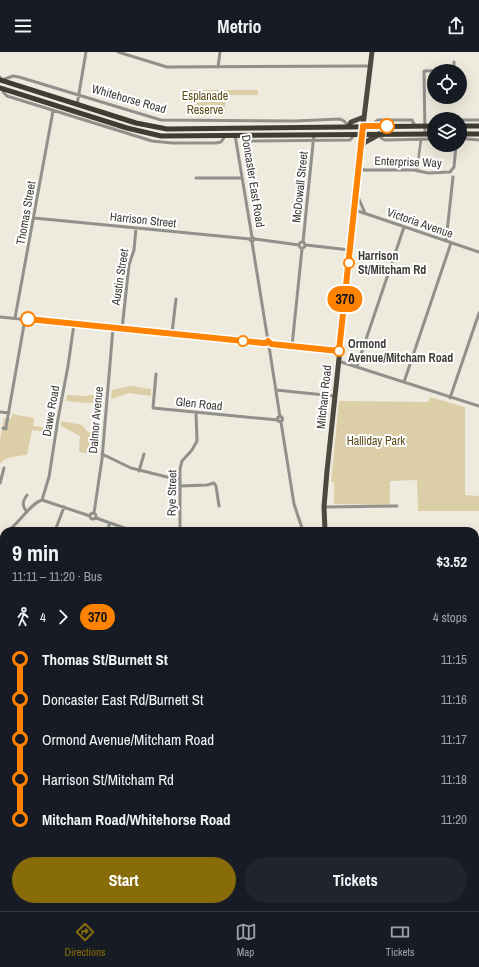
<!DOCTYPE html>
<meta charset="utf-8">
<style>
:root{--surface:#171b24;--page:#20242c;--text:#f1f3f6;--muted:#9ea1a6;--line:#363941;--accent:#886c0a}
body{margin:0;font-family:"Archivo Narrow",sans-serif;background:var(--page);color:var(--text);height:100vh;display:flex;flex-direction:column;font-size:15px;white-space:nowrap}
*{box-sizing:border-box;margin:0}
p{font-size:13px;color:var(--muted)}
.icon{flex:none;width:22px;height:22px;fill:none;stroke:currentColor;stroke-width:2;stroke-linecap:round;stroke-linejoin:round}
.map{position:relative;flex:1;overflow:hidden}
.sheet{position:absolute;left:0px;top:475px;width:479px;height:384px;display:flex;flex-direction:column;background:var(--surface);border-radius:12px 12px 0 0;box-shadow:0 4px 16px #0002}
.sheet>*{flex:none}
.badge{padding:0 8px;border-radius:13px;font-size:14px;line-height:26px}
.tools{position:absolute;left:427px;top:12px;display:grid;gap:8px}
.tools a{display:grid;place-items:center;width:40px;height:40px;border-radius:50%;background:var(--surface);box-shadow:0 4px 16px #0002;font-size:20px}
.map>.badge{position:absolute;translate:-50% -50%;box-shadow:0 0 0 2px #fff}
.legs{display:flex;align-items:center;gap:6px;height:44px;padding:0 12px;font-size:13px}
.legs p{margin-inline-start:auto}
.headline{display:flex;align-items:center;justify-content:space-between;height:68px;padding:0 12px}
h1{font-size:22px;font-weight:700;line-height:30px}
.primary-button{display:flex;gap:8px;margin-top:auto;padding:8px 12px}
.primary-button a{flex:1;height:46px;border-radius:24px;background:var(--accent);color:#fff;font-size:16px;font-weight:700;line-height:46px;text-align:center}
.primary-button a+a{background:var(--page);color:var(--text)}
ul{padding:0 12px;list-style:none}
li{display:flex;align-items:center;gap:14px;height:40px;font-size:15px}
li i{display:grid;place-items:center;width:6px;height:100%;margin:0 5px;background:currentColor}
li i::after{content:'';width:10px;height:10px;margin:-5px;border:3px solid;border-radius:50%;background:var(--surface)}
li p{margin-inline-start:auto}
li:first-child i{background:linear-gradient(#0000 50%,currentColor 0)}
li:last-child i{background:linear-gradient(currentColor 50%,#0000 0)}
header{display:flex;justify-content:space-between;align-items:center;height:52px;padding:0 12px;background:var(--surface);font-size:18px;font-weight:700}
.dock{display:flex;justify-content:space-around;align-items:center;height:56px;border-top:1px solid var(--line);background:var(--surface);font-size:11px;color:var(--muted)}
.dock a{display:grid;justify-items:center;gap:2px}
.dock .active{color:var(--accent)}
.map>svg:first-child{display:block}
</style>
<header><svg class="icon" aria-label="menu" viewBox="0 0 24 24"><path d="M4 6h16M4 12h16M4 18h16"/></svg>Metrio<svg class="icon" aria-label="share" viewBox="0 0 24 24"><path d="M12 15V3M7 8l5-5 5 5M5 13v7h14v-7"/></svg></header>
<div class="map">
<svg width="479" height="859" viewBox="0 0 479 859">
<rect width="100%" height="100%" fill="#eeeadd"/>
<path fill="#dccea6" d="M184 38H258V43H226L224 64H189L192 44 183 43Z
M130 334 151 337V344L129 341 111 347 112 338Z
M104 341 102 350 86 351 66 349 67 343 85 344Z
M430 345 465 355V443L479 444V459H418L417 428 390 429V453L334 452V430H331L339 349 428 350Z
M12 362 34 366 33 374 53 377 52 381 32 378 27 403C18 404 6 404 0 412V388L4 366 11 367Z
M61 369 82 373 88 380 101 381 98 403 79 400 80 384 61 374Z
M0 831 4 832V855H113L130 859 132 855H163L161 859H0Z"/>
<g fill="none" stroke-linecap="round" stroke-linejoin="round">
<path stroke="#cbc7bc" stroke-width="6" stroke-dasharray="6 3" stroke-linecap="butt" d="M0 795 4 798
M0 811 4 814
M47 855 51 859
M65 855 70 859"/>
<path stroke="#92908b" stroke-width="2.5" d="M417 118 421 87"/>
<path stroke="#92908b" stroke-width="3" d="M118 0 167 15 370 14
M218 15 220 0
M0 25 2 28 13 24 19 25 161 68 295 69 340 67 344 69 349 74
M3 37V40L7 44 152 89 172 91H216L221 90 226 83
M77 53 86 0
M460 68H479
M373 74 375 70 378 68H412L415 74
M429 74 434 69
M379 82 381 86 385 88 434 87
M425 82 424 19 454 18V10
M461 82 467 87 479 88
M235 83 252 185
M244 83 249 88 252 89 350 88 355 82
M359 116 364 118H414L428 121 450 120 454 115 456 93
M196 126H242
M358 145 365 161
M355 158 479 200
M34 166 250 187
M255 187 299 193
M446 189 453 125
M299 193a3 3 0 1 1 6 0a3 3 0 1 1-6 0Z
M252 190 255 187 252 185 250 188 252 190 268 289
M303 190 314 82
M306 193 350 198
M0 265 266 291
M15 266 53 59
M122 277 129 213 134 198 136 176
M172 281 176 247
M271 291 339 299
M269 294 280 365
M292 294 302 197
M338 309 479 354
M357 314 404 175
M156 322 153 356 278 368
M404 330 451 191
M276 338 334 344
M450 346 479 261
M0 360 9 361
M277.5 367a2.5 2.5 0 1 1 5 0a2.5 2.5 0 1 1-5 0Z
M281 370 294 452 303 479
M3 376 6 377V375L25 267
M102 402 131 416 179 428
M139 419 144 402
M0 431 4 416
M180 434 207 433 214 431 216 434 219 454
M27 443C22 450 22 454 27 460
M42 448 49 425 58 367 68 314 74 272
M324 455 397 454
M90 464a3 3 0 1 1 6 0a3 3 0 1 1-6 0Z
M94 461 102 407 113 276
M96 466 133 479
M8 479C19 471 31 451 42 448L90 464
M55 479 64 455
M107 479 110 471
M180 479V417L182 409 192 398 197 389 196 361
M0 485 4 482
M0 530 4 538
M0 609H4
M0 662 4 663
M475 671 479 669
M0 763 4 764
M475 763 479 762
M475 771 479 781
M0 804 4 805
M257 855 263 859
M326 859 328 855"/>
<path stroke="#92908b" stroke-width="4" d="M352 859 356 855"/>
<path stroke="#68665e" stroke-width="4.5" d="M475 621 479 619"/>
<path stroke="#4b483f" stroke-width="5" d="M349 74 351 70 364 65
M363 74 372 0
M362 93C366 88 374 87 379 82
M325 479 324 455 327 419 363 82
M475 854 479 859
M469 855 473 859"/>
<path stroke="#3f3c32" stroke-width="5" d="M0 28 136 71 167 77 434 74
M0 36 127 76 161 84 434 82
M460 74H479
M460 82H479"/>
</g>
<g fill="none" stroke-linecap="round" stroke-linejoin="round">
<g stroke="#fff" stroke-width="9">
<path id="line-1" d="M28 267 263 291H266L268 289 271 292 339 299 363 74H387"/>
</g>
<use href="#line-1" stroke="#ff8200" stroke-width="6"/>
</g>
<g fill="#fff" stroke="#ff8200" stroke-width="2">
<circle cx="387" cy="74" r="7"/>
<circle cx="349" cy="211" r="5"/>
<circle cx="28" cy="267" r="7"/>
<circle cx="243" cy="289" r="5"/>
<circle cx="339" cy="299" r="5"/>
</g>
<g text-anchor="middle" stroke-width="4" stroke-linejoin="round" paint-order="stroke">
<g font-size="12" fill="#5d4b16" stroke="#fff">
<text x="205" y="48">Esplanade<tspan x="205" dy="14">Reserve</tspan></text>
<text x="376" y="393">Halliday Park</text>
</g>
<g font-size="12" fill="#3e3c37" stroke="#fff">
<text transform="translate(129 47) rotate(16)" y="4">Whitehorse Road</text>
<text transform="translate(408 110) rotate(2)" y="4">Enterprise Way</text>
<text transform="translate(253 129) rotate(81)" y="4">Doncaster East Road</text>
<text transform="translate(300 135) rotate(-84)" y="4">McDowall Street</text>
<text transform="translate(26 161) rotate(-80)" y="4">Thomas Street</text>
<text transform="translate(143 168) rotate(6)" y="4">Harrison Street</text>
<text transform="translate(420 171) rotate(19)" y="4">Victoria Avenue</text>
<text transform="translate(120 225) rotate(-81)" y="4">Austin Street</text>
<text transform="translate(324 345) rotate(-84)" y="4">Mitcham Road</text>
<text transform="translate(199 352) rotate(6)" y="4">Glen Road</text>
<text transform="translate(51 359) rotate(-80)" y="4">Dawe Road</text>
<text transform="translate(96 368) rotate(-85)" y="4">Dalmor Avenue</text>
<text transform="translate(172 441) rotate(-89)" y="4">Rye Street</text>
</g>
<g font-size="12" font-weight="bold" fill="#3e3c37" stroke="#fff" text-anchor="start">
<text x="358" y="208">Harrison<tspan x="358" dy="14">St/Mitcham Rd</tspan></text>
<text x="348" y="296">Ormond<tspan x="348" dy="14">Avenue/Mitcham Road</tspan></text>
</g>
</g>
</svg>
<div class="tools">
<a><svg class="icon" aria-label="locate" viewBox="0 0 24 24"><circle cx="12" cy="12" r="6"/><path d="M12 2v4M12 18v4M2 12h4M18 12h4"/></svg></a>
<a><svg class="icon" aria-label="layers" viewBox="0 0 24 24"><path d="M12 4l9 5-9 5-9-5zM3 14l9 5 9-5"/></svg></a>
</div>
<b class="badge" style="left:345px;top:247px;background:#ff8200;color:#111">370</b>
<section class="sheet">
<div class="headline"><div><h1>9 min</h1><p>11:11 – 11:20 · Bus</p></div><b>$3.52</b></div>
<div class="legs"><svg class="icon" aria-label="walk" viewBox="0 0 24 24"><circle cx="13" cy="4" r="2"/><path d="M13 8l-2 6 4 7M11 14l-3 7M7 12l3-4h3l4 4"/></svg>4<svg class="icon" aria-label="forward" viewBox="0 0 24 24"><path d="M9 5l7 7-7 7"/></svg><b class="badge" style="background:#ff8200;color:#111">370</b><p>4 stops</p></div>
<ul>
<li><i style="color:#ff8200"></i><b>Thomas St/Burnett St</b><p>11:15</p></li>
<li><i style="color:#ff8200"></i><span>Doncaster East Rd/Burnett St</span><p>11:16</p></li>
<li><i style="color:#ff8200"></i><span>Ormond Avenue/Mitcham Road</span><p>11:17</p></li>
<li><i style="color:#ff8200"></i><span>Harrison St/Mitcham Rd</span><p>11:18</p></li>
<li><i style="color:#ff8200"></i><b>Mitcham Road/Whitehorse Road</b><p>11:20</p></li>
</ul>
<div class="primary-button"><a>Start</a><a>Tickets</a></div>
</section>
</div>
<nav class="dock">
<a class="active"><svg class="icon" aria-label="directions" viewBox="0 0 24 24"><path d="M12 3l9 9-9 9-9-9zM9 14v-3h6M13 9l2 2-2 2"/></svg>Directions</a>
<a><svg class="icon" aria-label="map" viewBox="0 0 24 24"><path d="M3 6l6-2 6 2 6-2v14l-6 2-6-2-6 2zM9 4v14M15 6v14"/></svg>Map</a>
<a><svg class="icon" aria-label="tickets" viewBox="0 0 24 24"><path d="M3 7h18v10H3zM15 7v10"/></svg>Tickets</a>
</nav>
